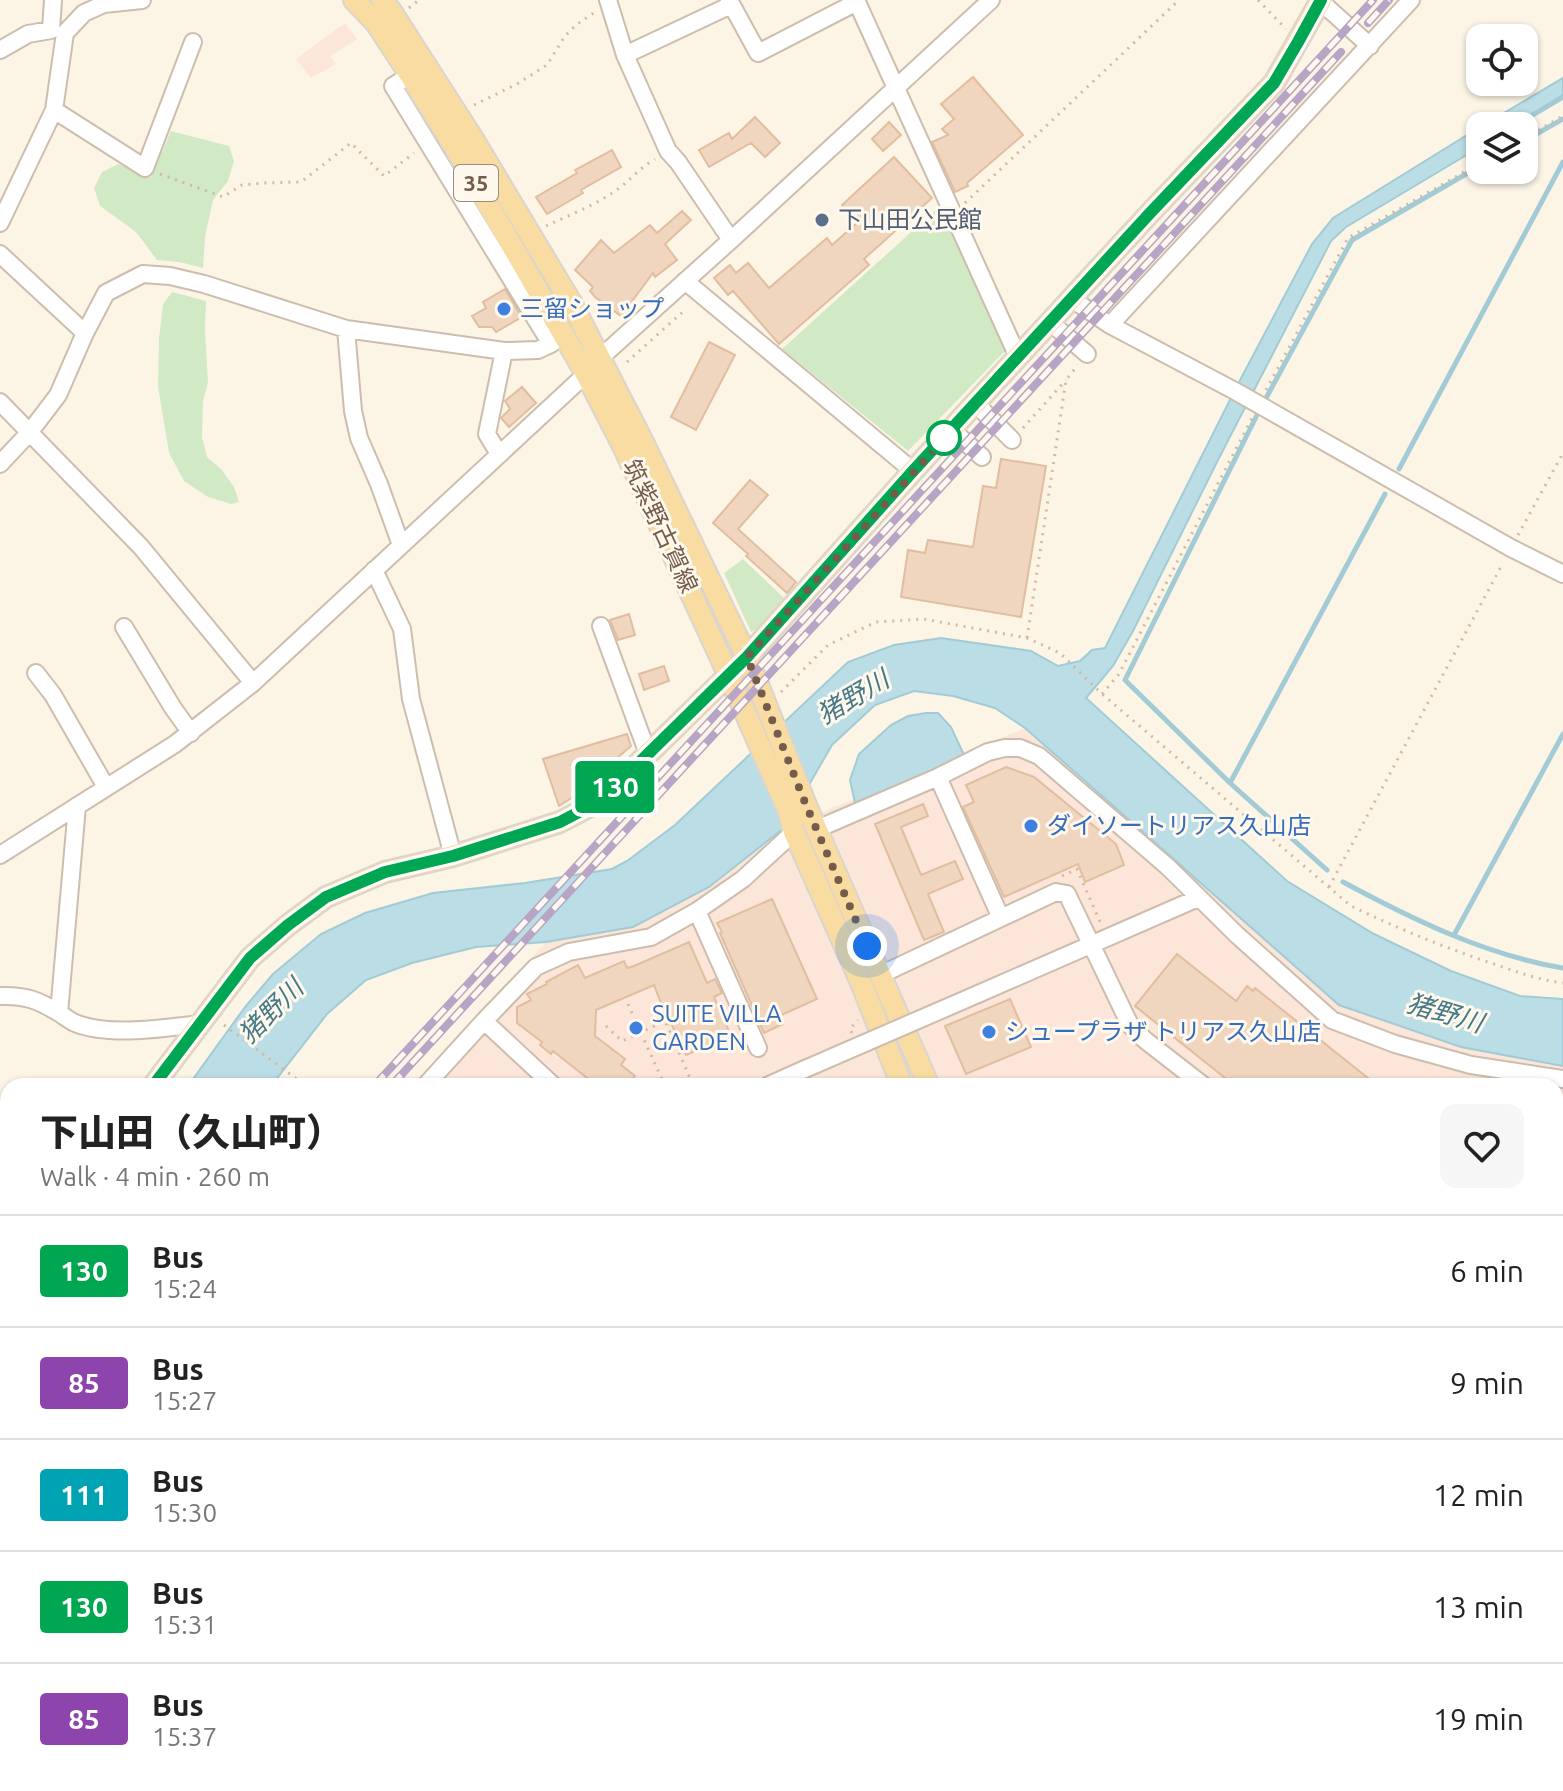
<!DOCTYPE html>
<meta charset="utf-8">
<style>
:root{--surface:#fff;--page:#f6f6f6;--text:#222;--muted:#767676;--line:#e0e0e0}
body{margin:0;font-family:Ubuntu,"Noto Sans JP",sans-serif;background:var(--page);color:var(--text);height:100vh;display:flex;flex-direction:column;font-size:30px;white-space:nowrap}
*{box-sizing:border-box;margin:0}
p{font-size:26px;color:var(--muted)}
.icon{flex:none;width:44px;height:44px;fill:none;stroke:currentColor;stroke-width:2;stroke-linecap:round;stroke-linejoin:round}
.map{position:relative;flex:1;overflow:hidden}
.side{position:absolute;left:0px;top:1078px;width:1564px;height:714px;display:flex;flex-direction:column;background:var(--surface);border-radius:24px 24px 0 0;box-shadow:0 2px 6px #0004}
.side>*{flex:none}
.badge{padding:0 16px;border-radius:6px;font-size:28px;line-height:52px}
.buttons{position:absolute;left:1466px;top:24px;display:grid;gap:16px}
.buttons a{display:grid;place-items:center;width:72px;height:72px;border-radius:16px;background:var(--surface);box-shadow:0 2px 6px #0004;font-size:40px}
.you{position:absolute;width:40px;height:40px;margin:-20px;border:6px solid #fff;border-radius:50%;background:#1a73e8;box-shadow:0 0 0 12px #1a73e833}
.map>.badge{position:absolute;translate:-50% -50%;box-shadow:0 0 0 4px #fff}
.round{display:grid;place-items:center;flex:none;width:84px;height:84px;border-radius:16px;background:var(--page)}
.head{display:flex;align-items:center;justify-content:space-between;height:136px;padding:0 40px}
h1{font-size:38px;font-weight:800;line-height:60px}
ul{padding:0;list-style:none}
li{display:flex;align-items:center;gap:24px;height:112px;padding:0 40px;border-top:2px solid var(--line)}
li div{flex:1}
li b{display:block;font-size:30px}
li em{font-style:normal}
li .badge{min-width:88px;font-weight:700;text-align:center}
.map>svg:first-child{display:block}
</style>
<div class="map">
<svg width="1563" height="1791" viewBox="0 0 1563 1791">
<rect width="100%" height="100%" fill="#fcf5e6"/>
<path fill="#fce6da" d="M345 23 357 39 330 56 336 64 311 78 296 59Z
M1025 728 1339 1005 1461 1047 1563 1066V1551L1556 1555V1086H413L546 942 633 927 709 887 784 828Z
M8 1563V1784H1258L1261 1791H0V1571Z"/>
<path fill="#d2e9c5" d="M171 131 229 146 234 161 228 181 213 200 205 237 203 268 179 262 157 260 136 232 100 206 94 188 102 172 118 164 151 177Z
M941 205 1006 350 908 451 782 349Z
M172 292 206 301 205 330 208 383 203 401 202 437 207 457 222 470 234 487 239 502 231 504 208 497 184 481 169 453 158 387 159 338 163 304Z
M743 559 784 598 767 622 751 632 724 573Z
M1563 1566V1791H1257L1253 1784H1556V1571Z"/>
<path fill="#bbdde5" stroke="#a2cbd6" stroke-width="2" d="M1563 78V95L1514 126H1482Z
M1480 127V147L1346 227 1331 241 1218 460 1133 631 1113 666 1086 698 1287 881 1374 934 1451 971 1520 996 1563 999V1066L1461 1047 1339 1005 1025 728 995 708 953 696 914 691 875 705 832 745 784 828 709 887 633 927 546 942 476 947 412 963 366 980 327 1014 271 1086H188L245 1007 273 974 321 934 365 913 433 893 525 883 612 869 627 861 675 825 848 662 894 645 941 638 1031 651 1058 666 1080 661 1092 650 1105 648 1238 384 1312 244 1333 218Z
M926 713H938L951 727 965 757 855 803 850 780 859 754 891 725 908 716Z"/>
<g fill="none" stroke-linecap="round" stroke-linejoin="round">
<path stroke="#a2cbd6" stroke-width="5" d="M1514 126 1563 97
M1524 141 1563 119
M1265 400 1352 240 1480 166
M1257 415 1125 680 1230 783 1385 494
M1399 469 1563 162
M1230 783 1327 870
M1343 882C1412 919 1485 955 1563 968
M1454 935 1563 734"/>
</g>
<path fill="#f0d5bf" stroke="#e2bd9f" stroke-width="2" d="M973 77 1023 135 967 183 968 186 955 192 932 142 948 135 942 129 954 119 941 104Z
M755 117 780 143 765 157 751 143 709 167 699 150 729 133 732 139Z
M889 122 901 135 883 151 872 139Z
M612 150 621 167 581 190 583 193 547 214 536 197 577 173 575 170Z
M894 157 932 198 864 259 869 265 779 344 733 291 728 295 714 278 730 265 736 273 748 263 769 288 827 238 832 245 858 222 842 205Z
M682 211 691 220 665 244 677 260 655 277 653 273 621 316 595 297 590 291 593 287 575 270 601 240 614 253 650 225 657 233Z
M505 289 522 317 496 332 492 327H479L472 316 486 308 483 302Z
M709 342 735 355 696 430 671 417Z
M522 387 536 403 509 427 501 418 510 409 505 401Z
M1001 459 1046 466 1021 617 901 597 908 550 925 553 928 540 973 547 983 486 996 488Z
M750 480 768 495 738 529 796 582 787 593 746 556 748 554 713 523Z
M629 614 635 635 618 640 610 620Z
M664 666 669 681 644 690 639 674Z
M627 734 631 746 573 797 559 806 543 759Z
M1006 767 1034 777 1116 844 1124 865 1085 882 1078 864 1004 897 963 807 974 802 966 785Z
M923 804 928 816 901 827 921 875 955 861 963 879 928 894 944 932 924 940 875 824Z
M772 899 817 999 779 1016 783 1024 764 1033 720 933 722 932 717 923Z
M689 942 707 983 715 979 722 993 714 997 731 1036 686 1055 671 1023 669 1024 654 985 596 1010 595 1036 625 1059 621 1065 635 1076 626 1086H581L587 1078 553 1051 551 1054 540 1045 542 1042 517 1023V1007L531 1000 527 994 547 984 546 982 578 965 585 978 624 961 627 968 634 966Z
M1177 954 1236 1001 1247 986 1253 991 1255 988 1378 1086H1235L1135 1006Z
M1010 999 1031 1047 966 1074 945 1026Z"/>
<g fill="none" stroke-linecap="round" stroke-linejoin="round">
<g stroke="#cdbdad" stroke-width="20">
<path id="minor" d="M608 0 625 55 668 151 678 162 731 240
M729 0 758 53 857 2
M856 0 1018 357
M1320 1 1370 46
M0 50 28 34 51 30 53 0
M625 55 731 5
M410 75 393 86 551 344
M54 110 145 168 193 42
M0 223 54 110 65 33 84 13 104 4 142 0
M0 254 85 333
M685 281 913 471
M1072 299 1110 325 1235 391 1511 548 1563 574
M1050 322 1087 354
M1110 325 1411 0
M346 329 353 411 359 438 379 484 401 545
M0 402 141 547 253 683
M975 403 1012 440
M952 430 982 457
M499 454 487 434 504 351
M0 464 29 433 58 395 85 333 106 293 143 274 170 276 204 284 346 329 504 351 538 350 551 344 561 334
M374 570 402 629 411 699 453 856
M601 626 648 754
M124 627 173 708 191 733
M36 673 53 695 106 787
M938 777 1000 916
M817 829 938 777 988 752 1005 748H1020L1039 756 1168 867 1237 935 1332 1020 1395 1044 1471 1065 1563 1079
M0 855 175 744 253 683 586 374 600 358 731 240 991 0
M697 911 758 1048
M880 975 1056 892 1067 894 1130 1025 1145 1040 1204 1086
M978 994 1198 898
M0 996C25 995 38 1000 59 1013 64 1016 70 1021 75 1023 109 1037 165 1028 200 1024
M59 1013 77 806
M484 1021 554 1086
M425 1086 484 1021 536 967 569 952 651 937 697 911 743 879 794 832
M767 1086 805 1069
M1556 1544 1563 1541
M0 1586 8 1578
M260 1784 263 1791
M547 1784 549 1791
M870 1791 884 1784"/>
</g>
<g stroke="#dbd5d0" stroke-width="24">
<path id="major" d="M354 0 376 23 410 75 456 149 586 374 623 446 728 674 789 812 794 832 862 985 902 1086
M382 0 391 11 473 139 572 304 641 438 747 657 806 805 929 1086
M153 1086 250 958 288 925 326 897 385 872 453 856 560 822 600 801 747 657 913 471 1151 212 1274 83 1321 0
M0 1306 8 1296
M1209 1784 1212 1791
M1236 1784 1239 1791"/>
</g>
<path stroke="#d5b8a2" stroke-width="3" stroke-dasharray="2 6" stroke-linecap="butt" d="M1258 0 1286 29
M409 8 419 0
M474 105 517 84 547 65 565 36 576 25 595 12
M1524 138 1563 116
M160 174 223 197 242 185 264 183 301 182 351 143 384 176 414 153
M965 203 1179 0
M546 226C569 215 594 206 615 191 629 182 639 168 655 159
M627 362 686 309
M1266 390 1348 238 1480 163
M1023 428 1066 380
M1518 535 1563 453
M1027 638 1066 380 1078 365
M781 692 828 645 876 622 924 619 1027 638 1060 653 1102 694 1351 906C1397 928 1443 947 1491 963 1515 971 1538 980 1563 983
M1102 694 1119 674 1252 418
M1062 876 1077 869 1101 924
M1329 887 1503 563
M628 1004 665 1086
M224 1025 306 1086
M606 1026 622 1041 665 1021 690 1078
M852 1033 850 1029 858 1020
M1556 1184 1563 1201
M0 1277 8 1268
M1556 1402 1563 1399
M707 1784 710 1791
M660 1791 681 1784
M981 1791 997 1784"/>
<use href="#minor" stroke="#fff" stroke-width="16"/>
<use href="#major" stroke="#f8dca1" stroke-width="20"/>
<g stroke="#b8a5c5" stroke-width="8">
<path id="rail" d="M1368 23 1389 0
M374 1086 1373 0
M391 1086 1341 52
M0 1510 8 1501"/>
</g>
<use href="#rail" stroke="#fef8ed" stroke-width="5" stroke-dasharray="15" stroke-linecap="butt"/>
<g stroke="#cdbdad" stroke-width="20" stroke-linecap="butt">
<path id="minor-bridge" d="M805 1069 978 994"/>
</g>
<use href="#minor-bridge" stroke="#fff" stroke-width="16"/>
</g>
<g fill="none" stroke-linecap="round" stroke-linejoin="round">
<g stroke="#fff" stroke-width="18">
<path id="line" d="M153 1086 250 958 288 925 326 897 385 872 453 856 560 822 600 801 747 657 913 471 1151 212 1274 83 1298 42 1321 0"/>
</g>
<use href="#line" stroke="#00a651" stroke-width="12"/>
<path stroke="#745c4c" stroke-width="8" stroke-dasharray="0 14.4" d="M867 946 806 805 747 657 952 430 944 438"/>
</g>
<circle fill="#5c6f8a" stroke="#fef8ed" stroke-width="3" cx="822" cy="220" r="8"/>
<g fill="#3f7fe0" stroke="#fef8ed" stroke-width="3">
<circle cx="504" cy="309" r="8"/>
<circle cx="1031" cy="826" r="8"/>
<circle cx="636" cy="1028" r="8"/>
<circle cx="989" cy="1032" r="8"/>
</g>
<circle fill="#fff" stroke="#00a651" stroke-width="4" cx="944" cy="438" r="16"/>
<g text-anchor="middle" stroke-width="6" stroke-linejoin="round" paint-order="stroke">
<rect fill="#fef8ed" stroke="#9d8b7c" stroke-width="2" x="454" y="165" width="44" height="36" rx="6"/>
<g font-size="22" font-weight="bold" fill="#745c4c">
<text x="476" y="191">35</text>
</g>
<g font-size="24" fill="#4e5e75" stroke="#fef8ed" text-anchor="start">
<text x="838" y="228">下山田公民館</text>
</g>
<g font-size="24" fill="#366cbe" stroke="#fef8ed" text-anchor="start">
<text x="520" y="317">三留ショップ</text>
<text x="1047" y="834">ダイソートリアス久山店</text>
<text x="652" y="1022">SUITE VILLA<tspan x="652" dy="28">GARDEN</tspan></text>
<text x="1005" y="1040">シュープラザ トリアス久山店</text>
</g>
<g font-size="24" fill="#745c4c" stroke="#fef8ed">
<text transform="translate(660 526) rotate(65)" y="8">筑紫野古賀線</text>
</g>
<g font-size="26" font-style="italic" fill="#467987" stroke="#fef8ed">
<text transform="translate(853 697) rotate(-31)" y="9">猪野川</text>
<text transform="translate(271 1011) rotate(-45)" y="9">猪野川</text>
<text transform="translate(1445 1013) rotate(16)" y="9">猪野川</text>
</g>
</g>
</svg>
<div class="buttons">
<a><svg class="icon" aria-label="locate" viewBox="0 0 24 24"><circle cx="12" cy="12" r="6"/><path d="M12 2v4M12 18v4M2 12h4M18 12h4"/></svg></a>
<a><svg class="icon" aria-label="layers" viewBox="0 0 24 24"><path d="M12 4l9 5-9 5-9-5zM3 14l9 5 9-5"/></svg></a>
</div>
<div class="you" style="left:867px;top:946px"></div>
<b class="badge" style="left:615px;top:787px;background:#00a651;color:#fff">130</b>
<section class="side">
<div class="head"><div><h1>下山田（久山町）</h1><p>Walk · 4 min · 260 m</p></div><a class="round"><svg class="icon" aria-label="heart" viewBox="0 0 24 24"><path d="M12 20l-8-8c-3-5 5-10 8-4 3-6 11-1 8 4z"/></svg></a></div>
<ul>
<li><span class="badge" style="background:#00a651;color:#fff">130</span><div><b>Bus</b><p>15:24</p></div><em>6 min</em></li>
<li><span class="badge" style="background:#8e44ad;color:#fff">85</span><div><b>Bus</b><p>15:27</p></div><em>9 min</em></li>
<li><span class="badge" style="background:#00a3b4;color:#fff">111</span><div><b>Bus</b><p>15:30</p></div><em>12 min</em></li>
<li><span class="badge" style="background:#00a651;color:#fff">130</span><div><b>Bus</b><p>15:31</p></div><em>13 min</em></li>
<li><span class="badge" style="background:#8e44ad;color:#fff">85</span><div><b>Bus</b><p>15:37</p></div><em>19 min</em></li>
</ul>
</section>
</div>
